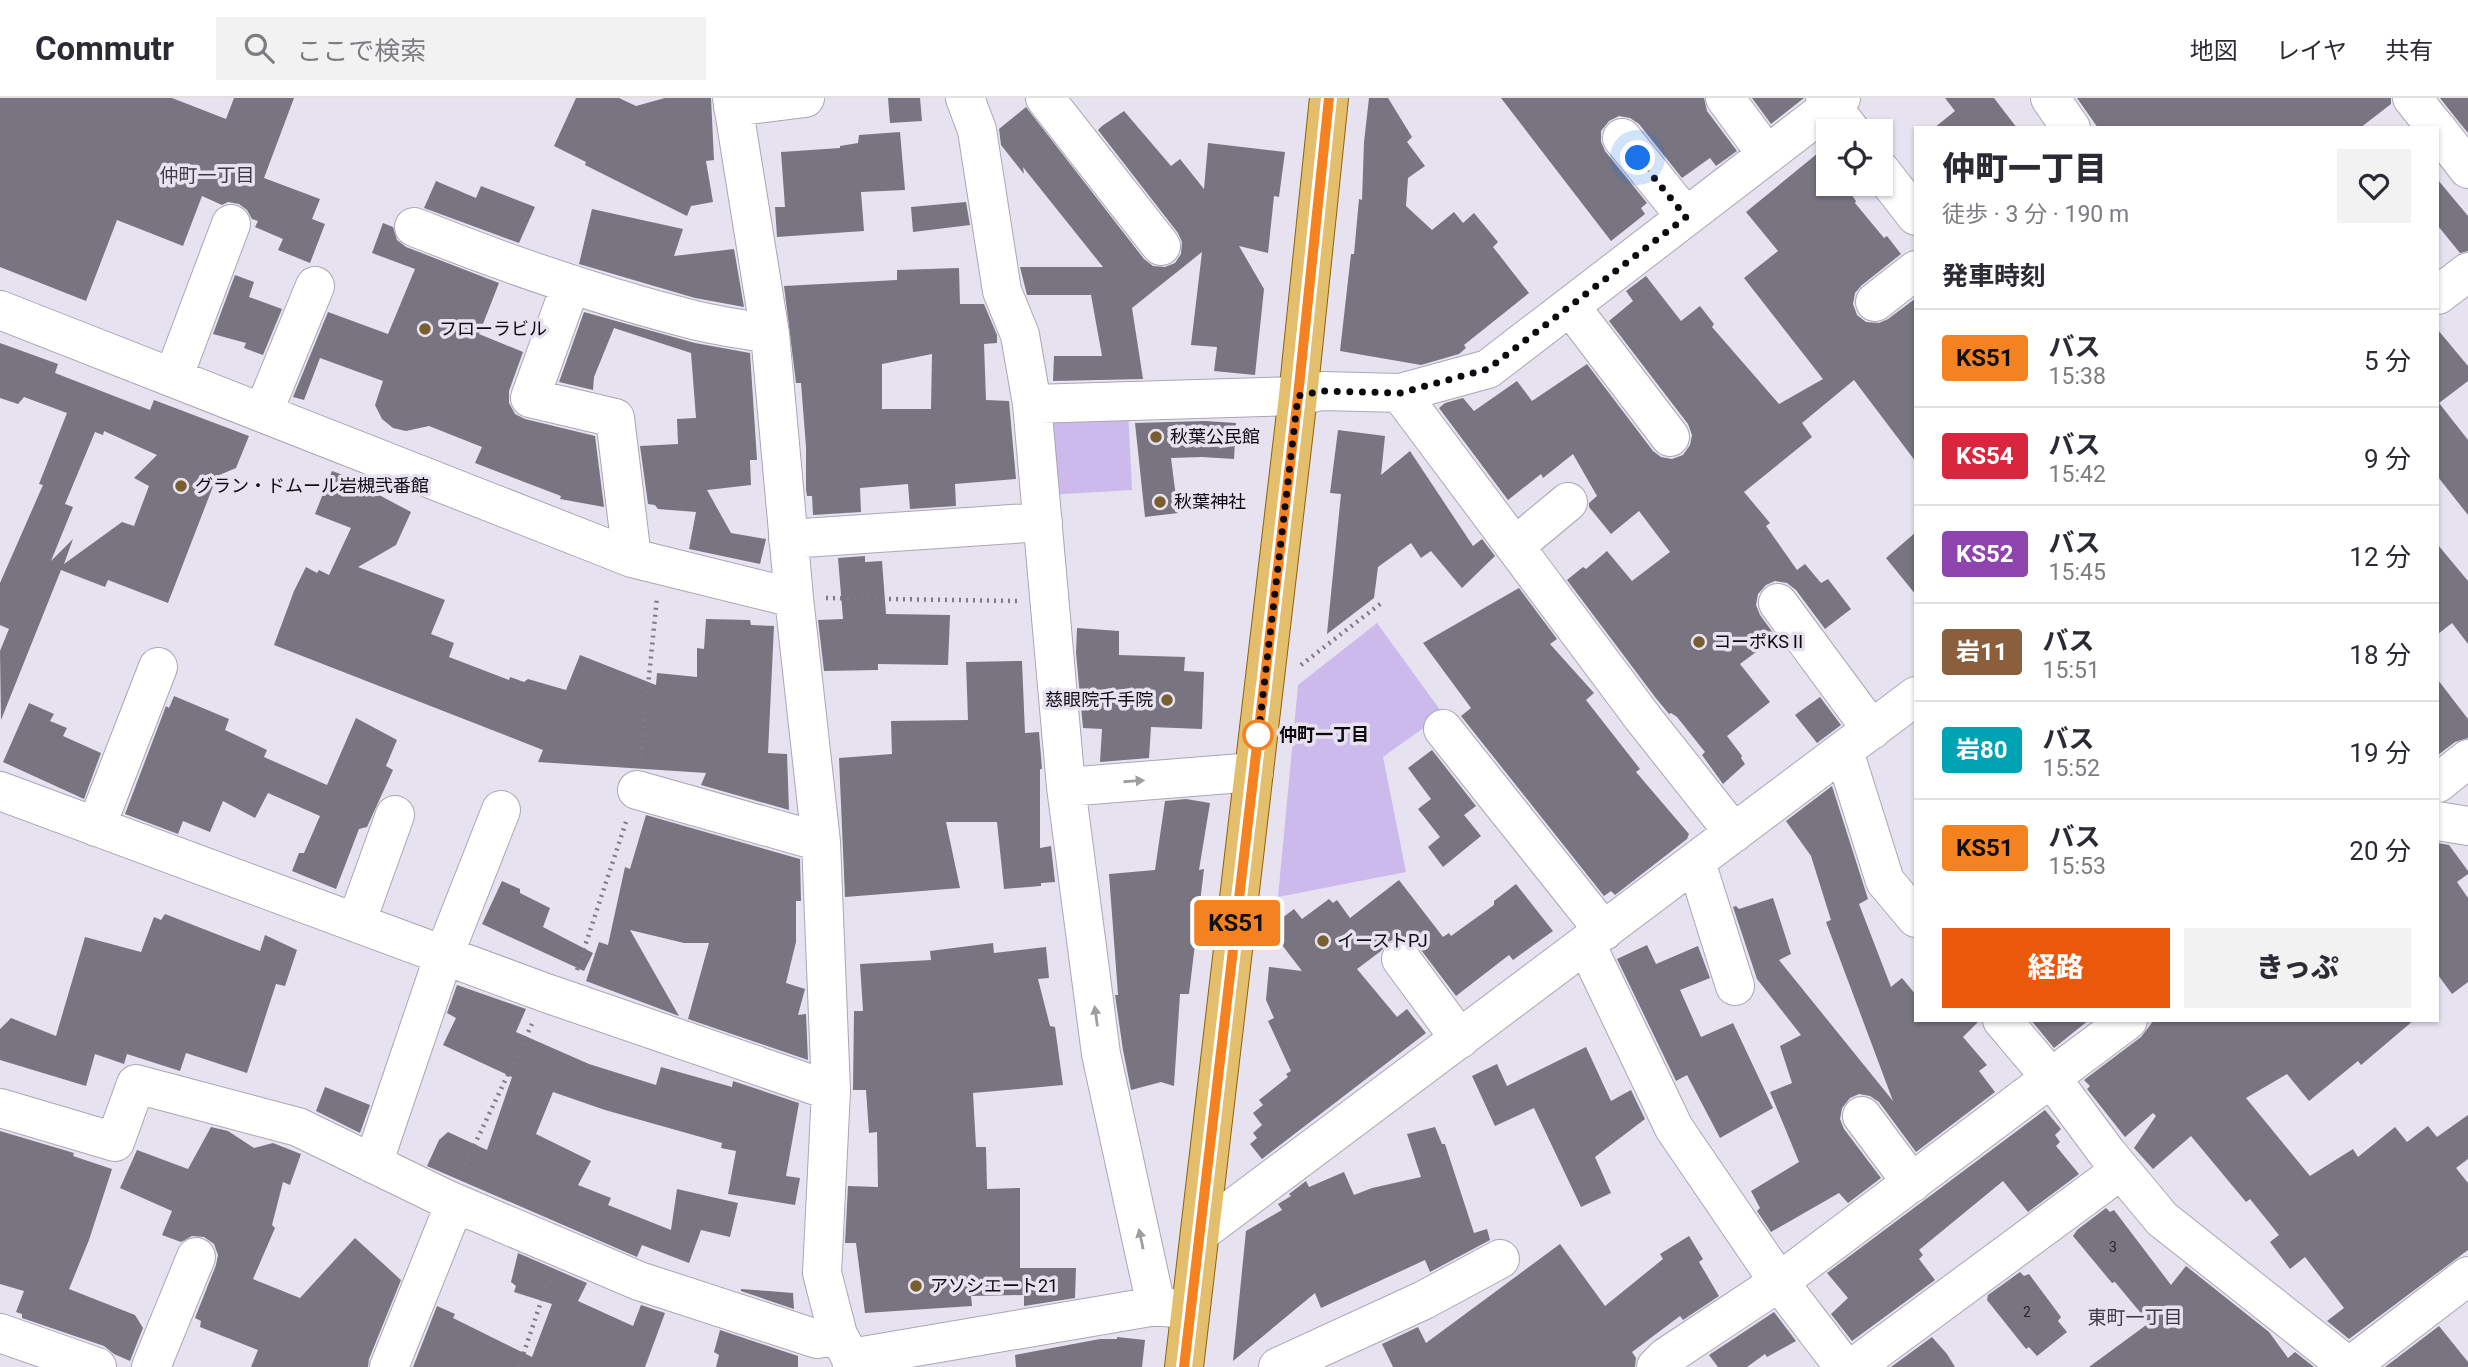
<!DOCTYPE html>
<html lang="ja">
<meta charset="utf-8">
<style>
:root{--surface:#fff;--page:#f2f2f3;--text:#2b2b33;--muted:#7c7c81;--line:#e1e1e2;--accent:#ea580c}
body{margin:0;font-family:Roboto,"Noto Sans JP",sans-serif;background:var(--page);color:var(--text);height:100vh;display:flex;flex-direction:column;font-size:26px;white-space:nowrap}
*{box-sizing:border-box;margin:0}
p{font-size:23px;color:var(--muted)}
.icon{flex:none;width:38px;height:38px;fill:none;stroke:currentColor;stroke-width:2;stroke-linecap:round;stroke-linejoin:round}
.map{position:relative;flex:1;overflow:hidden}
.side{position:absolute;left:1914px;top:28px;width:525px;height:896px;display:flex;flex-direction:column;background:var(--surface);border-radius:0px;box-shadow:0 2px 5px #0004}
.side>*{flex:none}
.badge{padding:0 14px;border-radius:5px;font-size:24px;line-height:46px}
.fabs{position:absolute;left:1816px;top:21px;display:grid;gap:14px}
.fabs a{display:grid;place-items:center;width:77px;height:77px;border-radius:0px;background:var(--surface);box-shadow:0 2px 5px #0004;font-size:35px}
.you{position:absolute;width:35px;height:35px;margin:-18px;border:5px solid #fff;border-radius:50%;background:#1a73e8;box-shadow:0 0 0 10px #1a73e833}
.map>.badge{position:absolute;translate:-50% -50%;box-shadow:0 0 0 4px #fff}
h2{padding:0 28px;font-size:26px;line-height:63px}
.round{display:grid;place-items:center;flex:none;width:74px;height:74px;border-radius:0px;background:var(--page)}
.summary{display:flex;align-items:center;justify-content:space-between;height:119px;padding:0 28px}
h1{font-size:33px;font-weight:800;line-height:52px}
.primary-button{display:flex;gap:14px;margin-top:auto;padding:14px 28px}
.primary-button a{flex:1;height:80px;border-radius:0px;background:var(--accent);color:#fff;font-size:28px;font-weight:800;line-height:80px;text-align:center}
.primary-button a+a{background:var(--page);color:var(--text)}
ul{padding:0;list-style:none}
li{display:flex;align-items:center;gap:21px;height:98px;padding:0 28px;border-top:2px solid var(--line)}
li div{flex:1}
li b{display:block;font-size:26px}
li em{font-style:normal}
li .badge{min-width:77px;font-weight:700;text-align:center}
header{display:flex;align-items:center;gap:42px;box-sizing:border-box;height:98px;padding:0 35px;background:var(--surface);border-bottom:2px solid var(--line)}
header strong{font-size:33px}
nav{display:flex;gap:38px;margin-inline-start:auto;font-size:24px}
.search{width:490px;height:63px;background:var(--page);display:flex;align-items:center;gap:18px;box-sizing:border-box;padding:0 24px;border-radius:0px;color:var(--muted);font-size:26px}
.map>svg:first-child{display:block}
</style>
<header>
<strong>Commutr</strong>
<div class="search"><svg class="icon" aria-label="search" viewBox="0 0 24 24"><circle cx="10" cy="10" r="6"/><path d="M15 15l6 6"/></svg>ここで検索</div>
<nav><a>地図</a><a>レイヤ</a><a>共有</a></nav>
</header>
<div class="map">
<svg width="2468" height="1269" viewBox="0 0 2468 1269">
<rect width="100%" height="100%" fill="#e7e2f0"/>
<path fill="#ccbaed" d="M1128 310 1132 392 1047 397 1043 324Z
M1377 525 1443 616 1383 659 1406 774 1278 799 1298 587Z"/>
<path fill="#787480" fill-rule="evenodd" d="M0 0H172L226 21 234 0H294L264 80 320 101 312 121 325 126 310 165 278 152 283 141 255 129 258 123 252 121 247 112 239 106 228 104 222 107 202 98 183 148 117 122 86 203 0 169Z
M576 0H619L636 8 665 0H711L714 62 706 63 713 104 691 108 687 118 585 67 586 64 554 48Z
M888 0H920L922 23 890 25Z
M1369 0H1388L1412 39 1407 44 1425 68 1408 80 1406 108 1432 132 1454 114 1463 125 1474 115 1498 144 1493 149 1529 195 1464 247 1466 250 1459 256 1421 267 1340 253 1351 156H1354L1359 101 1362 102 1364 44Z
M1501 0H1704L1707 13 1737 53 1716 68 1710 60 1682 80 1639 26 1630 20 1619 18 1609 23 1601 33V44L1605 53 1647 105 1641 110 1645 116 1611 143Z
M1752 0H1804L1771 26Z
M1945 0H1994L2017 30H1934L1955 13Z
M2077 0H2391V6L2360 30H2098Z
M2440 0H2468V35L2455 19Z
M1026 9 1144 161 1153 168 1165 169 1175 165 1181 156 1182 144 1178 135 1098 32 1102 28 1124 13 1171 68 1180 61 1204 91 1208 45 1285 54 1279 99 1274 98 1268 155 1239 148 1264 191 1255 277 1214 273 1217 249 1191 247 1202 154 1132 210 1143 281 1053 283 1054 258H1102L1091 197H1027L1020 169H1103L1023 69 1024 76 1001 47 999 31Z
M900 34 905 92 861 94 864 133 777 139 775 109H785L781 54 840 50V48L858 45 859 37Z
M1829 46V86H1844L1856 103 1855 105 1884 140 1887 138 1901 156 1862 187 1855 195 1853 206 1857 217 1866 224 1879 225 1888 221 1916 200V364L1854 282 1802 325 1812 339 1744 394 1770 425 1766 428 1797 472 1805 466 1821 485 1828 481 1851 511 1825 531 1796 492 1787 485 1775 483 1766 487 1758 496 1756 507 1760 517 1776 539 1740 566 1770 604 1727 638 1742 658 1741 660 1745 666 1723 686 1702 657 1705 654 1677 619 1671 615 1669 616 1655 599 1567 482 1583 469 1586 471 1607 453 1632 483 1670 454 1639 413 1611 436 1589 409V405L1597 398 1573 356 1543 380 1541 376 1508 402 1439 310 1445 305 1463 300 1474 313 1517 283 1532 303 1587 266 1653 353 1661 359 1672 361 1683 357 1690 347 1692 337 1688 326 1609 223 1633 203 1626 193 1646 178 1681 223 1700 208 1714 226 1712 229 1779 306 1823 281 1744 180 1778 153 1746 114Z
M2438 82 2468 118V153L2460 155 2438 128Z
M436 83 476 100 481 88 535 109 519 145 424 110Z
M966 104 970 127 913 134 911 109Z
M592 111 683 131 674 158 734 151 744 209 695 200 579 166Z
M383 125 393 129 397 142 406 149 499 185 479 236 523 254 509 293V305L515 316 525 321 595 338 604 409 560 401 561 398 475 365 482 349 429 328 406 333 393 330 382 321 375 307 383 283 320 260 304 302 293 299 328 214 388 236 415 171 372 155Z
M959 170 960 206H984L997 237V245L984 246 986 302 1009 303 1016 381 955 386 956 408 910 411 908 386 860 390 861 414 813 417 812 398H807L806 392V349L801 285H796L784 188 897 182V172ZM932 256 931 311H882V266Z
M235 177 254 184 249 199 282 211 263 257 244 250 246 245 213 236Z
M584 214 695 245 750 255 757 362H750L751 387 707 392 731 435 766 441 760 466 689 451 696 414 658 411 655 407 648 406 640 348 678 346 677 321 696 320 691 255 614 230 594 279 593 292 559 284Z
M2438 232 2468 268V283L2439 305 2468 342V417L2438 379Z
M0 245 58 266 55 275 150 312 154 302 249 338 236 370 217 378 168 505 108 482 105 489 61 472 1 622 0 553 9 531 0 527V485L43 387 39 386 67 315 24 299 18 306 0 300ZM104 333 157 357 134 380 149 388 134 428 122 424 64 466 73 441 51 463 73 409 65 406 95 334 103 337Z
M1205 323 1236 325 1234 361 1202 359 1171 360 1178 415 1145 419 1135 325Z
M1338 332 1385 338 1381 377 1410 353 1473 448 1482 441 1495 458 1462 490 1431 453 1421 460 1411 445 1378 469 1374 500 1327 536 1341 396 1330 395Z
M332 373 362 384 361 387 364 389 411 414 396 447 358 469 445 502 431 536 454 545 449 559 509 582 510 579 524 584 528 581 566 592 580 557 656 587 657 575 697 579V550L704 551 706 521 750 522 751 527 774 528 768 655 787 656 789 712 701 687 706 675 538 664 543 652 274 547 294 493 306 469 317 475 319 472 329 477 351 430 315 416Z
M1916 434V497L1886 460Z
M2438 447 2468 483V546L2452 525 2438 536Z
M865 458V464L882 463 886 516 950 517 948 567 878 566V572L824 573 818 522 843 521 838 460Z
M1519 490 1557 541 1550 546 1594 595 1586 602 1640 671 1636 674 1689 736 1687 741 1615 797 1611 793 1604 798 1461 618 1471 610 1423 545Z
M1077 530 1119 533V557L1185 559 1184 573 1204 574 1202 631 1151 629 1149 660 1100 664 1102 631 1083 630 1076 555Z
M1022 563 1025 635 1039 634 1042 671H1040V750L1051 748 1055 784 1041 785V788L1004 791 997 724H946L960 790 845 799 839 660 892 656 891 623 968 622 966 564Z
M2438 582 2468 621V640L2455 644 2438 657Z
M174 598 229 621 225 632 267 652 264 659 327 687 356 620 397 642 386 668 393 672 367 729 359 731 336 791 292 773 299 755H304L320 718 268 695 255 720 223 703 210 734 183 723 178 736 125 716 166 608 169 610Z
M1820 599 1841 627 1817 645 1795 617Z
M29 605 54 616 50 623 67 630 63 638 101 655 84 701 3 664Z
M1432 652 1476 708 1464 717 1481 738 1443 769 1428 749 1440 739 1418 711 1431 701 1408 670Z
M1832 688 1868 801 1859 806 1891 889 1902 880 1916 897V922H1980L1963 939 1987 967 1979 973 1995 994 1916 1054 1879 1004 1870 998 1859 996 1850 1000 1842 1010 1840 1021 1844 1031 1881 1080 1848 1105 1839 1095 1771 1134 1757 1113 1760 1110 1751 1093 1799 1064 1770 994 1792 985 1780 948 1801 937 1757 881 1733 809 1736 808 1739 811 1773 800 1791 856 1779 862 1893 1003 1826 824 1831 822 1811 758 1786 723Z
M1186 701 1210 705 1199 772 1204 771 1189 896H1180L1174 988 1161 984 1131 992 1123 952 1115 897H1118L1109 776 1155 772 1165 703Z
M646 717 800 761 801 803H796V844L786 885 805 891 798 917 806 916 808 962 688 921 709 845H684L630 832 679 918 586 883 599 844 608 847 625 769 630 771Z
M2438 745 2449 747 2468 773V776L2457 784 2468 800V884L2452 896 2438 877Z
M1399 782 1443 839 1449 835 1451 838 1494 807V803L1516 786 1553 833 1513 862 1509 857 1456 898 1418 848 1409 841 1399 839 1388 844 1381 853 1357 871 1397 919 1407 911 1426 935 1262 1061 1250 1046 1257 1040 1253 1035 1262 1027 1253 1015 1263 1007 1259 1002 1288 979 1286 976 1291 973 1268 923 1274 920 1266 902 1269 869 1302 873 1269 830 1294 811 1302 821 1329 801 1333 805 1337 802 1350 820Z
M502 783 520 791V795L550 810 543 829 593 855 584 873 482 826Z
M165 816 260 853 265 837 297 852 285 888 276 886 247 975 186 955 180 973 127 956 124 966 95 956 86 988 0 962V931L11 920 56 938 85 839 141 854 154 819 161 822Z
M993 845 994 855 1046 849 1049 880 1038 881 1050 928 1055 929 1063 987 973 995 976 1049H986L987 1091 1020 1090V1170H1076L1075 1200 1024 1208V1197L971 1198 972 1208 865 1215 856 1145H845L848 1088 878 1089 877 1034 869 1035 866 992H853L854 913H863L860 866 931 862 930 853Z
M1647 847 1656 866 1698 848 1710 880 1680 892 1701 939 1733 925 1773 1010 1720 1040 1687 977 1676 983 1617 861Z
M457 887 526 911 516 934 589 966 656 987 661 969 732 989 733 983 799 1005 786 1078 800 1080 795 1107 728 1096 736 1053 721 1050 722 1045 605 1012 553 994 536 1036 591 1063 578 1087 611 1100 608 1107 671 1132 677 1091 738 1105 730 1139 701 1132 689 1165 642 1147 637 1159 427 1068 439 1042 448 1034 487 1052 512 979 443 947 456 920 447 915Z
M2031 922H2089L2054 950Z
M2154 922H2414L2361 967 2358 963 2309 1003 2287 976 2246 1000 2310 1078 2353 1051 2358 1059 2395 1029 2407 1044 2428 1028 2437 1039 2468 1017V1061L2456 1070 2468 1085V1152L2349 1241 2327 1223 2344 1210 2305 1159 2290 1171 2270 1144 2279 1137 2250 1101 2246 1104 2191 1038 2153 1071 2134 1050 2156 1018 2153 1015 2125 1039 2087 991 2090 988 2084 982 2141 939Z
M1586 949 1611 1003 1631 992 1645 1021 1595 1059 1611 1095 1581 1109 1534 1010 1495 1028 1472 978 1497 966 1507 988Z
M325 989 370 1007 360 1035 316 1013Z
M2045 1012 2061 1031 2055 1037 2060 1044 2056 1048 2079 1076 2028 1114 2003 1083 1919 1152 1923 1157 1919 1161 1935 1182 1852 1243 1831 1216 1848 1200 1827 1175Z
M211 1029 228 1033 254 1050 273 1045 301 1056 290 1087 283 1084 272 1127 275 1130 253 1181 300 1200 355 1140 401 1182 369 1261 368 1269H251L258 1252 200 1229 201 1223 195 1220 216 1167 218 1157 214 1146 204 1139 192 1138 181 1144 162 1137 172 1113 120 1090 137 1052 188 1071Z
M1435 1029 1442 1046H1445L1474 1135 1487 1131 1490 1142 1430 1174 1425 1162 1321 1210 1315 1195 1233 1263 1246 1133 1282 1112 1278 1106 1291 1098 1289 1096 1306 1083 1309 1089 1344 1074 1354 1097 1372 1090 1421 1079 1407 1036Z
M0 1033 74 1055 73 1058 112 1071 89 1142 69 1191 135 1217 143 1230 130 1263 114 1256 104 1248 22 1220V1216L16 1214 24 1193 0 1186Z
M2106 1110 2110 1114 2114 1112 2171 1187 2186 1168 2269 1234 2288 1260 2295 1254 2314 1269H2089L2149 1225 2115 1184 2112 1185 2073 1138 2077 1132Z
M1689 1138 1703 1161 1699 1164 1719 1198 1683 1222 1680 1218 1632 1254 1636 1260 1635 1269H1393L1382 1246 1418 1229 1426 1245 1560 1146 1605 1208 1663 1161 1660 1156Z
M518 1155 587 1185 578 1203 633 1228 641 1207 665 1215 645 1269H413L437 1208 455 1216 453 1220 532 1259 552 1206 514 1194 516 1188 511 1184Z
M2020 1174 2024 1178 2029 1176 2061 1219 2058 1223 2067 1234 2037 1258 2029 1249 2026 1251 1987 1202 1988 1197Z
M741 1191 793 1195 794 1211 741 1193Z
M1774 1214 1796 1243 1767 1259 1765 1256 1747 1269H1718L1709 1257Z
M2439 1228 2468 1264V1269H2385Z
M720 1232 798 1258V1269H716L719 1257 714 1254Z
M1117 1239 1145 1242 1142 1269H1016L1015 1257 1100 1241H1117Z
M1932 1239 1947 1256 1955 1269H1891Z"/>
<g fill="none" stroke-linecap="round" stroke-linejoin="round">
<g stroke="#aaa6b3" stroke-width="40">
<path id="minor" d="M732 0 770 236 794 500 821 744 831 993 822 1175 838 1237 851 1260 852 1269
M965 0 977 32 1002 193 1020 237 1032 306 1066 689 1101 956 1156 1208
M1045 0 1161 148
M1725 0 1767 57
M1825 0 1851 33
M2050 0 2071 30
M2412 0 2436 30
M733 9 805 0
M2438 32 2468 71
M1622 40 1686 119
M1881 73 1916 118
M414 129C504 165 596 197 690 221 716 228 743 231 770 236
M571 186 530 300 615 320 632 460
M2438 197 2468 174
M1875 204 1916 172
M1570 208 1670 339
M0 212 632 460 794 500
M173 280 231 126
M1400 295 1643 620 1734 735
M1032 306 1298 298 1322 293 1400 295 1488 271 1841 0
M263 315 315 188
M788 441 1043 424
M1515 448 1568 404
M1778 505 1872 632
M1443 631 1604 833
M1844 653 1885 783 1916 820
M2438 685 2468 661
M1066 689 1254 674
M637 692 821 744
M0 693 546 895 831 993
M2438 723 2468 728
M96 729 158 569
M1696 764 1735 888
M356 825 395 717
M1586 846 1674 1030 1779 1184 1844 1269
M1401 861 1460 941
M2002 922 2052 981 2107 1055 2162 1121 2349 1269
M0 1010 115 1044 136 986 298 1029 448 1102 639 1183 817 1241 838 1237
M1862 1018 1912 1085
M373 1066 444 857 501 712
M1200 1135 1916 598
M0 1235 97 1269
M851 1260 1156 1208 1180 1211
M151 1269 196 1159
M389 1269 455 1105
M1278 1269 1424 1202 1500 1161
M1656 1269 1666 1259 1779 1184 2128 922
M1854 1269 2121 1072
M2349 1269 2468 1178"/>
</g>
<g stroke="#8c630c" stroke-width="40">
<path id="major" d="M1184 1269 1298 298 1329 0"/>
</g>
<path stroke="#7e7a84" stroke-width="4.5" stroke-dasharray="2 5" stroke-linecap="butt" d="M826 500 1017 503
M1301 567 1384 503
M641 658 657 499
M577 872 626 724
M462 1073 532 926
M519 1269 549 1180"/>
<use href="#minor" stroke="#fff" stroke-width="38"/>
<use href="#major" stroke="#e3be6c" stroke-width="38"/>
</g>
<defs><path id="oneway-solid" d="M-6-.8H1V-3.2L6.5 0L1 3.2V.8H-6Z" transform="scale(1.75)"/></defs>
<g fill="#9e9d9f">
<use href="#oneway-solid" transform="translate(1134 683) rotate(-4)"/>
<use href="#oneway-solid" transform="translate(1096 918) rotate(-98)"/>
<use href="#oneway-solid" transform="translate(1141 1141) rotate(-102)"/>
</g>
<g fill="none" stroke-linecap="round" stroke-linejoin="round">
<g stroke="#fff" stroke-width="16">
<path id="line" d="M1184 1269 1298 298 1329 0"/>
</g>
<use href="#line" stroke="#f58220" stroke-width="10"/>
<path stroke="#0d0b10" stroke-width="7" stroke-dasharray="0 12.6" d="M1258 637 1257 648 1298 298 1322 293 1400 295 1488 271 1686 119 1638 60"/>
</g>
<g fill="#795e30" stroke="#e7e2f0" stroke-width="2.5">
<circle cx="425" cy="231" r="7"/>
<circle cx="1156" cy="339" r="7"/>
<circle cx="181" cy="388" r="7"/>
<circle cx="1160" cy="404" r="7"/>
<circle cx="1699" cy="544" r="7"/>
<circle cx="1167" cy="602" r="7"/>
<circle cx="1323" cy="843" r="7"/>
<circle cx="916" cy="1188" r="7"/>
</g>
<circle fill="#fff" stroke="#f58220" stroke-width="3.5" cx="1258" cy="637" r="14"/>
<g text-anchor="middle" stroke-width="7" stroke-linejoin="round" paint-order="stroke">
<g font-size="14" fill="#28252c">
<text x="2113" y="1154">3</text>
<text x="2027" y="1219">2</text>
</g>
<g font-size="18" fill="#0d0b10" stroke="#e7e2f0" text-anchor="start">
<text x="439" y="237">フローラビル</text>
<text x="1170" y="345">秋葉公民館</text>
<text x="195" y="394">グラン・ドムール岩槻弐番館</text>
<text x="1174" y="410">秋葉神社</text>
<text x="1713" y="550">コーポKSⅡ</text>
<text x="1153" y="608" text-anchor="end">慈眼院千手院</text>
<text x="1337" y="849">イーストPJ</text>
<text x="930" y="1194">アソシエート21</text>
</g>
<g font-size="18" font-weight="bold" fill="#0d0b10" stroke="#e7e2f0" text-anchor="start">
<text x="1279" y="643">仲町一丁目</text>
</g>
<g font-size="19" fill="#3e3a45" stroke="#e7e2f0">
<text x="207" y="84">仲町一丁目</text>
<text x="2135" y="1226">東町一丁目</text>
</g>
</g>
</svg>
<div class="fabs">
<a><svg class="icon" aria-label="locate" viewBox="0 0 24 24"><circle cx="12" cy="12" r="6"/><path d="M12 2v4M12 18v4M2 12h4M18 12h4"/></svg></a>
</div>
<div class="you" style="left:1638px;top:60px"></div>
<b class="badge" style="left:1237px;top:825px;background:#f58220;color:#111">KS51</b>
<section class="side">
<div class="summary"><div><h1>仲町一丁目</h1><p>徒歩 · 3 分 · 190 m</p></div><a class="round"><svg class="icon" aria-label="heart" viewBox="0 0 24 24"><path d="M12 20l-8-8c-3-5 5-10 8-4 3-6 11-1 8 4z"/></svg></a></div>
<h2>発車時刻</h2>
<ul>
<li><span class="badge" style="background:#f58220;color:#111">KS51</span><div><b>バス</b><p>15:38</p></div><em>5 分</em></li>
<li><span class="badge" style="background:#d7263d;color:#fff">KS54</span><div><b>バス</b><p>15:42</p></div><em>9 分</em></li>
<li><span class="badge" style="background:#8e44ad;color:#fff">KS52</span><div><b>バス</b><p>15:45</p></div><em>12 分</em></li>
<li><span class="badge" style="background:#8b5e3c;color:#fff">岩11</span><div><b>バス</b><p>15:51</p></div><em>18 分</em></li>
<li><span class="badge" style="background:#00a3b4;color:#fff">岩80</span><div><b>バス</b><p>15:52</p></div><em>19 分</em></li>
<li><span class="badge" style="background:#f58220;color:#111">KS51</span><div><b>バス</b><p>15:53</p></div><em>20 分</em></li>
</ul>
<div class="primary-button"><a>経路</a><a>きっぷ</a></div>
</section>
</div>
